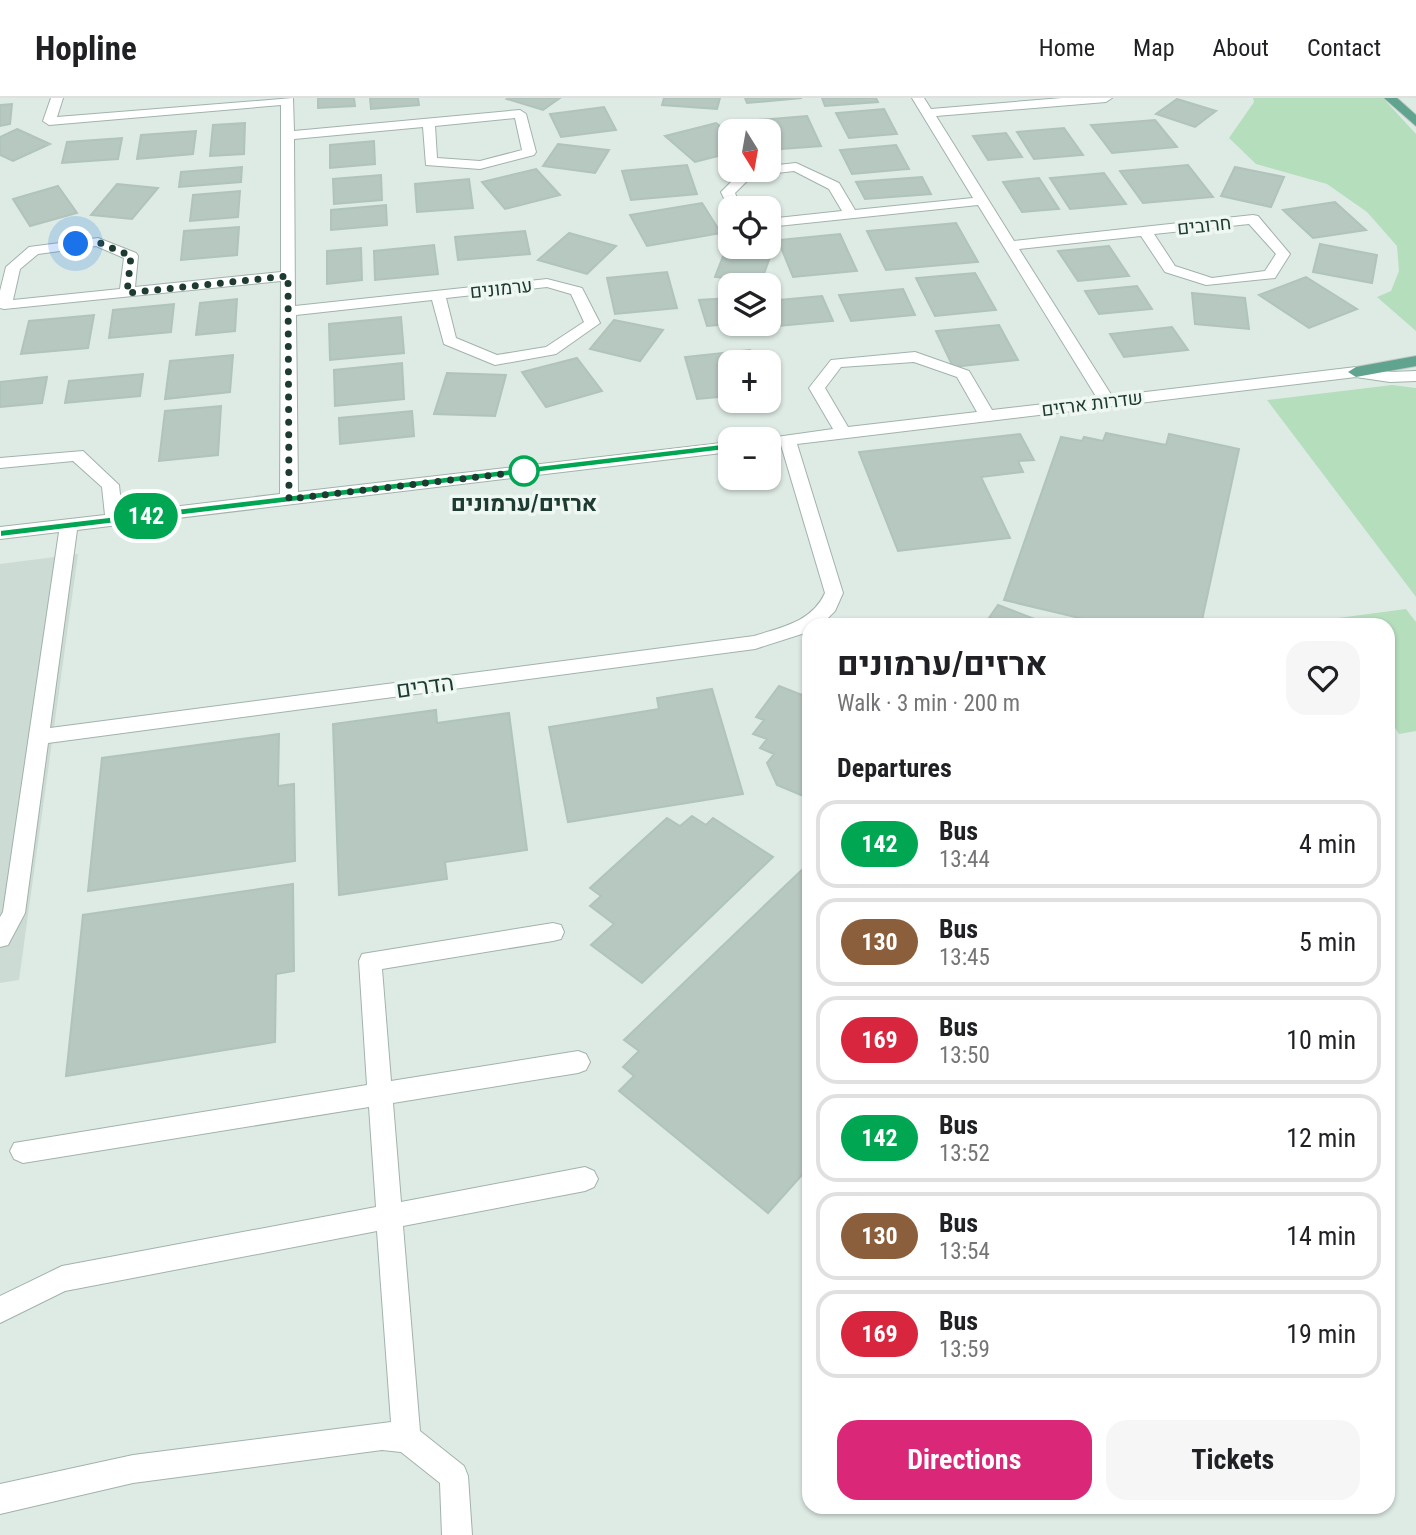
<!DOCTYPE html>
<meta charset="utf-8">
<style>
:root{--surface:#fff;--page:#f6f6f6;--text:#202124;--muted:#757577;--line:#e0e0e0;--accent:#db2777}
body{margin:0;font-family:"Roboto Condensed",Heebo,sans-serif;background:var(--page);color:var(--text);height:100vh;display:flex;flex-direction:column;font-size:26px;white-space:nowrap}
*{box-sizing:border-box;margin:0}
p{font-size:23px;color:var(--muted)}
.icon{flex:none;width:38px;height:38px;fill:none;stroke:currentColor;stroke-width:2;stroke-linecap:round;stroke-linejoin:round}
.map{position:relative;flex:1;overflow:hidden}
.panel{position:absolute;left:802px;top:520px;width:593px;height:896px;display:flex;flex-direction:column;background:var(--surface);border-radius:21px;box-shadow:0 2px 5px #0004}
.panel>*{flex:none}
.badge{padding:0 14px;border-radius:23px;font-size:24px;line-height:46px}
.needle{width:46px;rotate:169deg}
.tools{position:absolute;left:718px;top:21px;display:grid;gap:14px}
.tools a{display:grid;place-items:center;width:63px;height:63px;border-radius:14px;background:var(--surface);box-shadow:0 2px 5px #0004;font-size:35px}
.you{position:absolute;width:35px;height:35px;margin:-18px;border:5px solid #fff;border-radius:50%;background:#1a73e8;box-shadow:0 0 0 10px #1a73e833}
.map>.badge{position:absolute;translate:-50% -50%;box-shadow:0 0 0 4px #fff}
h2{padding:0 35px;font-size:26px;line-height:63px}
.round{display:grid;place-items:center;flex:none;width:74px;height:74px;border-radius:21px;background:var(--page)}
.head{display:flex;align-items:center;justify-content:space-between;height:119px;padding:0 35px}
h1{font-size:33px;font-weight:700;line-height:52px}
.button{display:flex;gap:14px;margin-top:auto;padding:14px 35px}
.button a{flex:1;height:80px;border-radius:21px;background:var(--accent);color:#fff;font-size:28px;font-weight:700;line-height:80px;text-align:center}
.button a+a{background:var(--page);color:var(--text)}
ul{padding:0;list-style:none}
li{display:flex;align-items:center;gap:21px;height:88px;margin:0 14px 10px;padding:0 21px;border:4px solid var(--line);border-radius:21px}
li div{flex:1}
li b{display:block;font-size:26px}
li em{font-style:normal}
li .badge{min-width:77px;font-weight:700;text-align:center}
header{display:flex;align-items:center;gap:42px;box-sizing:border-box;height:98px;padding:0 35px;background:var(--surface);border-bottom:2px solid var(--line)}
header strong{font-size:33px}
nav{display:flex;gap:38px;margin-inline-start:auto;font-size:24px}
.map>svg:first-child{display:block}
</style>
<header>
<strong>Hopline</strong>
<nav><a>Home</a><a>Map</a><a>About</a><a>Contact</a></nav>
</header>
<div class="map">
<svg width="1416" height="1437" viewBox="0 0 1416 1437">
<rect width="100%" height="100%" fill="#deebe4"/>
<path fill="#ccdbd3" d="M78 456 19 882 0 885V466Z"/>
<path fill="#b5debd" d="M1253 0H1383L1416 36V233L1377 199 1391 193 1399 173 1397 148 1367 114 1327 86 1256 66 1229 40 1254 4Z
M1392 287 1416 290V499L1267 302Z
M1406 511 1416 524V633L1399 636 1388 619V527H1327L1323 522Z"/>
<path fill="#b6c8c0" stroke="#b0c4bb" stroke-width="2" d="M318 0H354L355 8 318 10Z
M370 0H418L419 7 371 11Z
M509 0H560L543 12 507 1Z
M664 0H720L717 11 662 7Z
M745 0H802L747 5Z
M822 0H876L878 4 825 8Z
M1177 1 1216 13 1195 29 1156 16Z
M12 6 10 26 0 28V7Z
M604 9 616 32 561 39 550 16Z
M884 11 897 36 849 40 836 15Z
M807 18 821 48 768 52V33H751L746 23Z
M1155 22 1177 49 1112 55 1091 27Z
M245 25 244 56 210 58 213 27Z
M716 25 730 36V55L695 64 665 38Z
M1064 30 1083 57 1034 61 1017 34Z
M17 31 50 46 13 63 0 57V39Z
M196 33 193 56 137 61 141 37Z
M1006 35 1022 59 988 62 973 38Z
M122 40 118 61 62 65 67 44Z
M374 43 375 66 330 70V47Z
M558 46 609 52 595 75 543 68Z
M896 47 909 71 852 76 840 52Z
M687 67 697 96 631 102 622 73Z
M1188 67 1213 99 1143 105 1120 73Z
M242 69 241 84 179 89 181 74Z
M1235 69 1284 79 1271 109 1221 98Z
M536 71 560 97 505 111 482 84Z
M1104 75 1126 106 1070 111 1050 80Z
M381 77 382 102 334 106 333 81Z
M922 79 931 96 865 101 856 84Z
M1039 80 1059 111 1022 114 1003 84Z
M469 81 473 110 417 114 415 86Z
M117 86 158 90 132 121 91 117Z
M58 88 77 115 30 128 13 101Z
M240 93 238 119 190 123 193 97Z
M1335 104 1366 132 1313 140 1283 112Z
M702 105 721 135 647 148 630 117Z
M386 107 387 127 331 132V112Z
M956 125 978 164 886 172 867 133Z
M239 129 237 157 181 162 184 133Z
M525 133 530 156 458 162 455 139Z
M569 135 616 148 587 176 538 162Z
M840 136 857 173 793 179 778 142Z
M729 143 730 149 774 148 761 184 715 179Z
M1320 146 1377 157 1372 185 1313 174Z
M434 147 438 176 375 182 374 153Z
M1109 148 1129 178 1078 183 1058 153Z
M361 150 362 182 327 186V153Z
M667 174 677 210 615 216 607 180Z
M975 175 996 212 935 218 916 180Z
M1306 179 1357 211 1309 230 1259 197Z
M1137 188 1152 211 1099 216 1085 193Z
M903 191 915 217 851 223 839 197Z
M1192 195 1245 200 1249 231 1195 226Z
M822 198 833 223 768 229V203Z
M730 200V226H733L707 228 699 202Z
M237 201 235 233 196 237 200 205Z
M174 206 171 234 109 240 113 212Z
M94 217 88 250 21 256 29 223Z
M401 219 404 255 330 262 329 226Z
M614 222 663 232 640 263 590 251Z
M999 227 1018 262 953 269 936 233Z
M1172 229 1188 252 1124 259 1110 236Z
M750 252 754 264H730V298L697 301 685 259Z
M233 257 230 294 165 301 170 263Z
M577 260 602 293 546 309 522 274Z
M402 265 404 301 335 308 334 272Z
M447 275 506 277 495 318 434 316Z
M143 276 140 298 65 305 69 283Z
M47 279 42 305 0 309V284Z
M221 308 218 357 159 363 165 313Z
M412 313 414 338 340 346 339 320Z
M1106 335 1166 347 1169 336 1239 351 1201 527H1109L1004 502 1061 339 1082 343 1084 339 1103 343Z
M1020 336 1034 362 1018 363 1023 374 981 379 1010 440 898 453 859 354Z
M998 507 1050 527H984Z
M808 587V700L777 687 767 665 774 656 760 650 767 641 753 636 764 622 756 619 779 588 802 597Z
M712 591 743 696 568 724 549 629 659 611 657 600Z
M436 612 437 625 509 615 527 752 445 764 447 781 339 797 333 626Z
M279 636 278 688 294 686 295 763 88 793 102 660Z
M692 718 706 727 713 720 773 759 642 885 591 847 614 826 590 808 601 798 590 790 667 720 680 728Z
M808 766V1070L768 1115 619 993 634 978 623 969 639 953 624 942Z
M293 786 294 873 276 876 275 944 66 978 83 817Z"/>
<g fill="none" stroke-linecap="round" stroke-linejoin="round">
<g stroke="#a1b3ab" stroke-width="2">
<path id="minor" d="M51 0H63L57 19 293 0 294 33 520 12 526 16 536 54 534 57 480 71 426 67 423 29 294 41 295 208 547 181 582 190 600 225 556 256 495 267 444 246 432 202 296 217 298 394 730 344V354L77 432 50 630 754 538C782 529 812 524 825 495L781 347 768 349V341H762L833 331 809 290 831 262 915 254 969 273 992 312 1097 300 978 107 768 129V121L842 113 829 91 794 73 752 78 735 95 741 110H730V113L721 94 743 72H768V68L796 65 839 85 855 112 973 100 912 0H924L931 11 1062 0H1112L1106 4 936 18 1014 143 1253 117 1258 118 1290 156 1275 180 1206 187 1165 174 1141 138 1019 151 1112 298 1356 269 1390 274 1416 273V283L1390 284 1356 279 797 346 843 495 835 513 821 527H808V534L755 551 48 645 25 815 8 847 0 849V819L3 814 59 434 0 441V429L105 417 102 389 73 363 0 370V360L83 353 119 387 122 415 280 396 281 183 4 211 0 210V193L6 169 29 149 98 140 136 155 138 158 135 189 281 174V7L49 27 43 23ZM515 20 522 52 480 63 437 60 435 28ZM1249 126 1276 156 1265 173 1212 180 1175 168 1154 136ZM96 148 124 160 120 191 13 202 20 171 38 156ZM547 189 571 196 584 224 546 249 497 257 456 240 446 200ZM914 264 957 279 977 314 848 329 825 290 841 269Z
M553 825 561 827 564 834 561 841 553 843 382 871 391 983 578 953 586 956 590 964 586 972 578 975 393 1005 401 1104 585 1069 594 1073 598 1081 594 1089 585 1093 403 1128 420 1333 464 1368 468 1378 472 1437H442L440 1385 401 1354 382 1352 133 1385 0 1416V1386L133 1357 391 1324 377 1133 65 1193 0 1225V1198L62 1168 376 1109 369 1009 23 1065 14 1061 10 1053 14 1045 367 987 359 863 362 856Z"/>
</g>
<g stroke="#c0c8c6" stroke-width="2">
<path id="major" d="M1384 0H1397L1416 17V28Z
M1416 258V268L1356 279 1348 274 1356 269Z"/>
</g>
<use href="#minor" fill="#fff" fill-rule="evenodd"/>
<use href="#major" fill="#60a38e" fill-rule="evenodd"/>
</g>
<path fill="#00a651" stroke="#fff" stroke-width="2" d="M730 345 735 349 734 351 0 439V432Z"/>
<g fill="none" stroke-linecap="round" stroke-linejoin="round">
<path stroke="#1e3b32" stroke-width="7" stroke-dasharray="0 12.6" d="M76 146 98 144 131 158 127 195 288 178 289 401 537 372 524 373"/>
</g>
<circle fill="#fff" stroke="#00a651" stroke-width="3.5" cx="524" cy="373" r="14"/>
<g text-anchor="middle" stroke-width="7" stroke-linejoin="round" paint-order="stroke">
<g font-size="19" fill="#1e3b32" stroke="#eef7f2">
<text transform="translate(1204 127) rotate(-6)" y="7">חרובים</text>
<text transform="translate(501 190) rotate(-6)" y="7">ערמונים</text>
<text transform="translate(1092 305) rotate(-7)" y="7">שדרות ארזים</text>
</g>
<g font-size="23" font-weight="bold" fill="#1e3b32" stroke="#eef7f2">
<text x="524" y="413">ארזים/ערמונים</text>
</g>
<g font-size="23" fill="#1e3b32" stroke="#eef7f2">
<text transform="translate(425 588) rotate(-8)" y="8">הדרים</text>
</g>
</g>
</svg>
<div class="tools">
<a><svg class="needle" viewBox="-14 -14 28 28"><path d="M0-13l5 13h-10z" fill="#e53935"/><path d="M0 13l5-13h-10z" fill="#757577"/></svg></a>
<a><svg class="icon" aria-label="locate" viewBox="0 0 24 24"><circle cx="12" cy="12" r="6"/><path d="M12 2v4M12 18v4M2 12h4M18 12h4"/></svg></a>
<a><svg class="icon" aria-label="layers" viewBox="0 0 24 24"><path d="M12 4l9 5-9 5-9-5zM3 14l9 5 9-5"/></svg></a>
<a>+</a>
<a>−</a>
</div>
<div class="you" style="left:76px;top:146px"></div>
<b class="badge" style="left:146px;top:418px;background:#00a651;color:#fff">142</b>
<section class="panel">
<div class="head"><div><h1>ארזים/ערמונים</h1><p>Walk · 3 min · 200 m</p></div><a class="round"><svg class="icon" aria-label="heart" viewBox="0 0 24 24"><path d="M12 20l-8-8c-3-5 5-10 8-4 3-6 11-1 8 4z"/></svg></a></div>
<h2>Departures</h2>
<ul>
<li><span class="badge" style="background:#00a651;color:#fff">142</span><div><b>Bus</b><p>13:44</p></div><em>4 min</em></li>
<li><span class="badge" style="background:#8b5e3c;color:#fff">130</span><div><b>Bus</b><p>13:45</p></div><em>5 min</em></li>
<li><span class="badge" style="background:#d7263d;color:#fff">169</span><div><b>Bus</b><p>13:50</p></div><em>10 min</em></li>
<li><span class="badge" style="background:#00a651;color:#fff">142</span><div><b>Bus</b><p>13:52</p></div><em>12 min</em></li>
<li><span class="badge" style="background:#8b5e3c;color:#fff">130</span><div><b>Bus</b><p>13:54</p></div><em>14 min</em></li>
<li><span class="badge" style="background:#d7263d;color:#fff">169</span><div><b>Bus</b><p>13:59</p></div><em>19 min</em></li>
</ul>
<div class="button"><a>Directions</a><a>Tickets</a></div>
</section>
</div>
